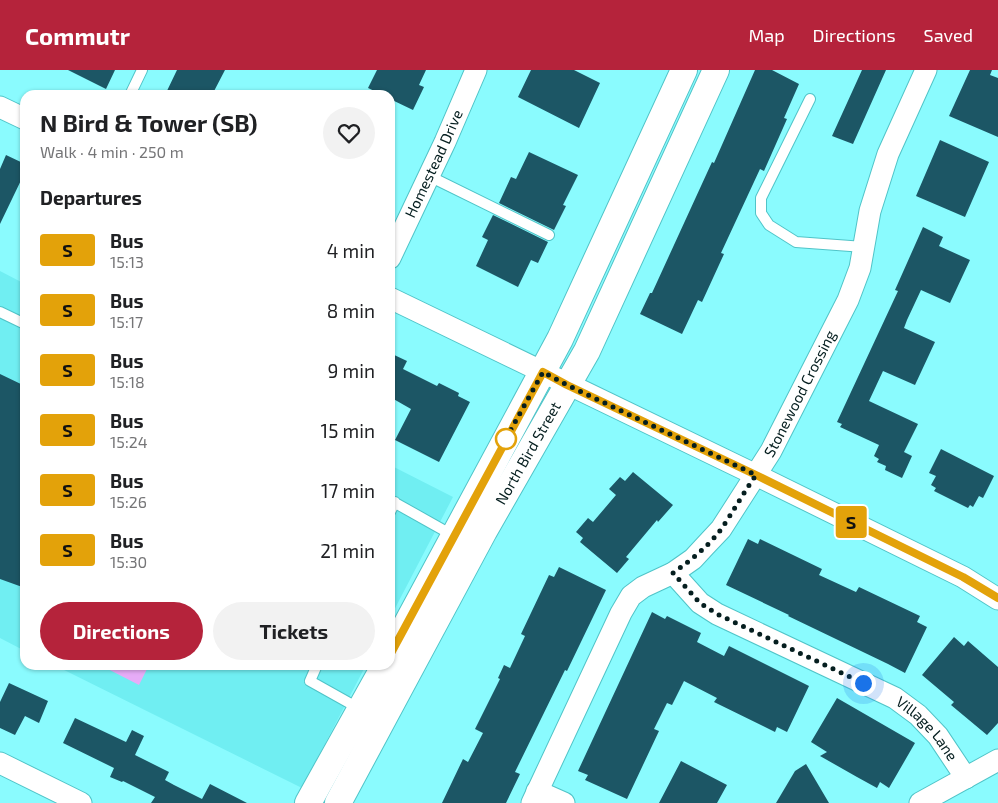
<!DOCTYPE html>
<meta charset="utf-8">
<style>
:root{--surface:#fff;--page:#f2f2f2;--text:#202124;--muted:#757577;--accent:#b5233b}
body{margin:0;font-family:"Exo 2",sans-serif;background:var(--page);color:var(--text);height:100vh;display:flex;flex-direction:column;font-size:19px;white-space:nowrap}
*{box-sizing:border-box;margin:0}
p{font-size:16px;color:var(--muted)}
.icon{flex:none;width:28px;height:28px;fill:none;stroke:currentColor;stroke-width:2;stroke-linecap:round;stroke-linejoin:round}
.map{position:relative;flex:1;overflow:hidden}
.side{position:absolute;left:20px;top:20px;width:375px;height:580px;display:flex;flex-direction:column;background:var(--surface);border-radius:15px;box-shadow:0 1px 4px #0004}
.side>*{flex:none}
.badge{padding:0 10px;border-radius:4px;font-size:18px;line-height:32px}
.you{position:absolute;width:25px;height:25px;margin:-12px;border:4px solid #fff;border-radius:50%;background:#1a73e8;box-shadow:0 0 0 8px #1a73e833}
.map>.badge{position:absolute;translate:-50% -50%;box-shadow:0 0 0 2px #fff}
h2{padding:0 20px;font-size:19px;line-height:45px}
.round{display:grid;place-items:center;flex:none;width:52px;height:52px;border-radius:26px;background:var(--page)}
.overview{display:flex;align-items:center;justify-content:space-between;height:85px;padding:0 20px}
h1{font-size:24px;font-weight:700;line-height:38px}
.action{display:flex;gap:10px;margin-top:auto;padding:10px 20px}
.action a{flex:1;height:58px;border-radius:30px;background:var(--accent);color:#fff;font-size:20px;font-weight:700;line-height:58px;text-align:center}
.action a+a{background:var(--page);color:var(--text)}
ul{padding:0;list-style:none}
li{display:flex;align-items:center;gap:15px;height:60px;padding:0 20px}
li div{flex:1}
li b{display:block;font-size:19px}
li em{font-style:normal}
li .badge{min-width:55px;font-weight:700;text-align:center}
header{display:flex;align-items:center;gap:30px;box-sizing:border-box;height:70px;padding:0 25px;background:var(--accent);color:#fff}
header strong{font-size:24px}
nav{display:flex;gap:28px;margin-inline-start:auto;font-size:18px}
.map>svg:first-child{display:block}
</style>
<header>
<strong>Commutr</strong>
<nav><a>Map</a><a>Directions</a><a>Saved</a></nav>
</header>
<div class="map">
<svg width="998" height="733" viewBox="0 0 998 733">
<rect width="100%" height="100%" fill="#8afbfe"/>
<path fill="#70eef2" d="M0 201 25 214V581L0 568Z
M390 395 453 427 390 548Z
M54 595H366L302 718Z"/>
<path fill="#e6acf7" d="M100 595H149L139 615Z"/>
<path fill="#1c5665" d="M68 0H115L106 19Z
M177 0H225L212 25H165Z
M377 0H426L419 15 424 17 413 40 390 29V25H383L368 18Z
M531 0H574L600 13 579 58 518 27Z
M755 0H772L799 14 784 48 787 49 764 101 760 99 721 183 724 184 702 232 698 230 682 264 640 244 650 223H652L712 92 714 93Z
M862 0H886L853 74 832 66Z
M970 0H992L990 5 998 8V67L949 46Z
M940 70 989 92 965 147 916 126Z
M529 82 578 105 563 135 566 136 554 160 499 133 511 107 516 109Z
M6 85 25 94V102L0 154V99Z
M493 145 548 172 538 193 531 190 518 217 476 196 488 170 482 167Z
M923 157 943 167 939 176 970 190 950 233 921 220 907 250 904 258 935 272 915 315 883 301 869 331 918 354 904 382 912 386 902 408 885 400 886 396 877 392 879 389 874 386 879 375 840 357 842 354 837 352 898 221 895 220Z
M390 283 407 291 403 299 437 316 439 313 459 323 458 326 470 332 439 392 395 370 411 339 390 327Z
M0 304 25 316V518L0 509Z
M941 379 994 406 983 428 979 426 973 437 970 435 968 438 934 421 936 418 931 415 936 406 929 403Z
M633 402 673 435 658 452 657 450 626 487 629 489 617 503 580 472 583 468 576 462 588 448 593 452 616 425 609 419 620 407 625 411Z
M748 469 758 474 760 469 822 499 819 505 856 522 859 517 920 546 917 552 927 557 905 603 888 594 788 546 789 545 726 515Z
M559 497 606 520 567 601 565 600 515 702 520 704 506 733H442L463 689 468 692 483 663 475 659 500 609 498 608 504 595 510 598 525 566 521 564 549 505 554 507Z
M652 542 665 549 667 546 701 563 697 572 724 586 729 576 809 616 787 662 777 657 775 662 714 632 717 628 684 611 672 635 667 633 654 659 659 661 627 729 585 710 588 705 578 701Z
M954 567 964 576 968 571 998 597V653L987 665 951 635 954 632 922 605Z
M9 613 48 631 39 653 25 646 15 665 0 658V632Z
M837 628 915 673 889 718 880 712 877 718 857 707 820 686 827 682 811 672Z
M75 648 126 672 132 660 144 666 135 685 169 702 165 710 174 715 202 729 210 714 247 733H151L155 727 123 711 122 712 110 707 114 698 63 673Z
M681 691 727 715 717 733H659Z
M806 694 829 733H776L795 701Z"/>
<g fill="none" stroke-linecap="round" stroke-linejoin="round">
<g stroke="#50c4c8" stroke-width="12">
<path id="service" d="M130 25 142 0
M810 29 761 128V143L769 155 796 172 864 177
M429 106 549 165
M0 242 25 254
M390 430 454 466
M390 442 395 432
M317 595 310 611 360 639"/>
</g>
<g stroke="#50c4c8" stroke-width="23">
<g id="minor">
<path d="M0 37 25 49"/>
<path id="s1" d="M390 188 445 72 476 0"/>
<path d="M390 228 756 405 963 507 998 529"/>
<path id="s2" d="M673 503 700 533 717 544 895 628 918 645 938 666 966 708"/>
<path d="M0 693 81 733"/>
<path d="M537 721 564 733"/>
<path id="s3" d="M532 733 621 543 631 526 643 517 673 503 693 489 705 476 721 459 771 381 848 230 860 198 870 141 888 84 926 0"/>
<path d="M920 733 998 690"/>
</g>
</g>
<g stroke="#50c4c8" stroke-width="28">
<g id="tertiary">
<path d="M390 585 560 269 684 0"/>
<path d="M308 733 385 595"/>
<path id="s4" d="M338 733 484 461 587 281 716 0"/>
</g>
</g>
<use href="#service" stroke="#fff" stroke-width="10"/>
<use href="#minor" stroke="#fff" stroke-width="21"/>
<use href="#tertiary" stroke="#fff" stroke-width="26"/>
</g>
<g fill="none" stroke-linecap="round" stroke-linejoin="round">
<g stroke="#fff" stroke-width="11">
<path id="line" d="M390 585 543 302 567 315 756 405 963 507 998 528"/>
</g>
<use href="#line" stroke="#e3a20a" stroke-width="8"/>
<path stroke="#051e1f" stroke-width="5" stroke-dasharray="0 9" d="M506 369 504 372 543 302 567 315 756 405C744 422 734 440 722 458 709 476 691 490 673 503L700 533 717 544 863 613"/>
</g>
<circle fill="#fff" stroke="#e3a20a" stroke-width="2.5" cx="506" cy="369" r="10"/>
<g text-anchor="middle" stroke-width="5" stroke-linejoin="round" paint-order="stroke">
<g font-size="15" fill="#051e1f" stroke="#fff">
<text dy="5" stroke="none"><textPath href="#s1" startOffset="104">Homestead Drive</textPath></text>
<text dy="5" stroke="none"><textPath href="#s3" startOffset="500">Stonewood Crossing</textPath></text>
<text dy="5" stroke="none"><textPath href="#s4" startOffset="398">North Bird Street</textPath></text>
<text dy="5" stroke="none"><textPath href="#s2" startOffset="302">Village Lane</textPath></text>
</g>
</g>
</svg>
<div class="you" style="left:863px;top:613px"></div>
<b class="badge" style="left:851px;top:452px;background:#e3a20a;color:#111">S</b>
<section class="side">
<div class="overview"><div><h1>N Bird &amp; Tower (SB)</h1><p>Walk · 4 min · 250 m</p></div><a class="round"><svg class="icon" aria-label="heart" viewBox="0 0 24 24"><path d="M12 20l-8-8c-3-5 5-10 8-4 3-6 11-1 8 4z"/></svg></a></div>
<h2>Departures</h2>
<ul>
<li><span class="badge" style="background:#e3a20a;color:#111">S</span><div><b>Bus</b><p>15:13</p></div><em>4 min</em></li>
<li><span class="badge" style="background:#e3a20a;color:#111">S</span><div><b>Bus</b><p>15:17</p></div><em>8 min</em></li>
<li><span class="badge" style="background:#e3a20a;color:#111">S</span><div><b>Bus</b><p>15:18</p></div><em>9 min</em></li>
<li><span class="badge" style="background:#e3a20a;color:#111">S</span><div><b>Bus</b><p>15:24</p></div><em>15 min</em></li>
<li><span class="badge" style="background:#e3a20a;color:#111">S</span><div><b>Bus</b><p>15:26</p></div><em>17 min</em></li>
<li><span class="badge" style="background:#e3a20a;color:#111">S</span><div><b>Bus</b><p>15:30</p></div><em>21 min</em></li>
</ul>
<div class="action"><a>Directions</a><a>Tickets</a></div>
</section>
</div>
